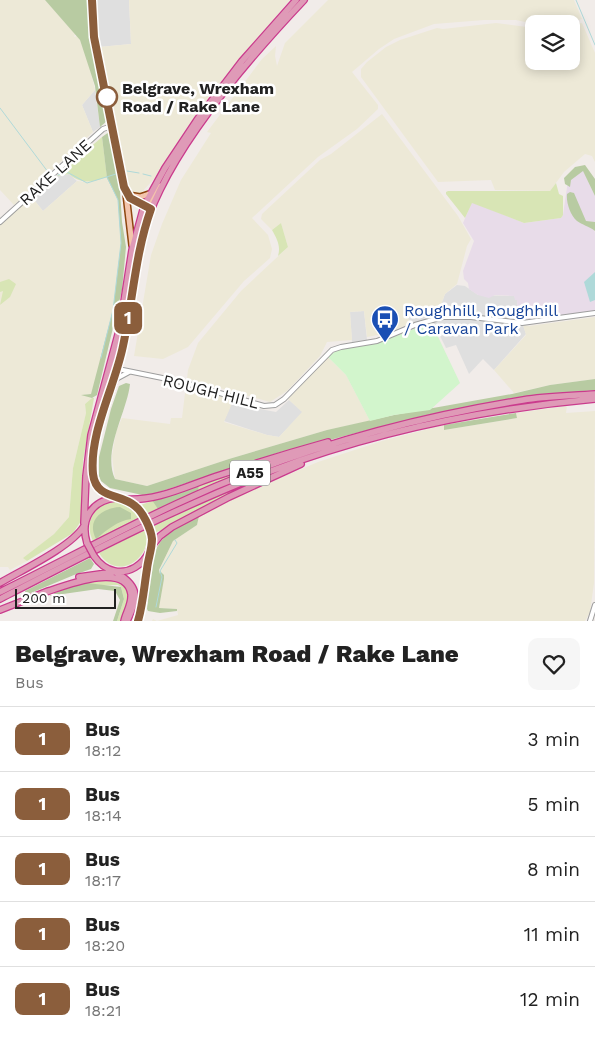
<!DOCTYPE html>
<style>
:root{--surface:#fff;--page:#f6f6f6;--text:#222;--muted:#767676;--line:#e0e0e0}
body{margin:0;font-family:"Work Sans",sans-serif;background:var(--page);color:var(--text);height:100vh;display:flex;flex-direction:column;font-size:19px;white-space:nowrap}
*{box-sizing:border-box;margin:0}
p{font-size:16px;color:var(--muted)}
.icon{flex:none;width:28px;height:28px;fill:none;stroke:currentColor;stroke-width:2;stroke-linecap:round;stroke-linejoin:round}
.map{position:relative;height:621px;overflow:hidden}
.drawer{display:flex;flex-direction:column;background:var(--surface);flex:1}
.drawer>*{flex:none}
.badge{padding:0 10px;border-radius:8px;font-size:18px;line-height:32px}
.buttons{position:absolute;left:525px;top:15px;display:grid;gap:10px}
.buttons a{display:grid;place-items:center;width:55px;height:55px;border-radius:10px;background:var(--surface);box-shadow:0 2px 12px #0003;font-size:25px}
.scale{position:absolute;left:15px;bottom:12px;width:101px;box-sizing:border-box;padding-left:5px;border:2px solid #212121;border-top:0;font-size:14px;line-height:18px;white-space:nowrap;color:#212121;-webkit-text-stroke:4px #fff;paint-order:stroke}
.map>.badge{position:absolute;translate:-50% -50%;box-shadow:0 0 0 2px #fff}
.round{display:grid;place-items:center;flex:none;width:52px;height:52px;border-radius:10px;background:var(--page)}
.head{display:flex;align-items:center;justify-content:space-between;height:85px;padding:0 15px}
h1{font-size:24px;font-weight:800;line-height:38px}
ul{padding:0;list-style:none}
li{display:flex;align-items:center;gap:15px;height:65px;padding:0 15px;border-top:1px solid var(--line)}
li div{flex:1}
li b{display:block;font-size:19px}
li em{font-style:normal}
li .badge{min-width:55px;font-weight:700;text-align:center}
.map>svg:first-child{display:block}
</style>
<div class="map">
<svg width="595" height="621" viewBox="0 0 595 621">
<rect width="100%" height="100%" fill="#f1ece9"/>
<path fill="#dfdfdf" d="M94 0H129L131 44 99 47Z
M95 90 100 127 93 132 82 105Z
M55 174 57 176 69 174 77 181 43 211 31 196Z
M457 285 465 286 478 295 514 296 517 300 518 324 523 325 526 334 494 370 483 359 469 374 456 345 446 348 433 322H431L429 319 410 324 407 317 441 305 445 294Z
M364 311 367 340 352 342 350 312Z
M233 400 260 409 276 412 289 400 303 412 279 437 267 435 224 421Z"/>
<path fill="#e8dce9" d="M583 170 595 196V222L593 223 595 233V311L518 320 517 300H515L514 296 495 295 489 298 478 295 469 289 468 283 464 279 463 271 474 241 463 223 472 202 524 223 561 218 563 215 567 187 570 180Z"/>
<path fill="#ede9d7" d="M0 0H45L75 34 74 37 77 36 80 40 89 65 95 90 82 105 93 132 14 205 0 190Z
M129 0H290L229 72 187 128 154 179 139 195 134 194 127 186 115 120 99 47 131 44Z
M328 0H574L582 19 561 24H534L516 20H484L434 24 394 39 379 49 352 72 378 105V109L357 129 318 157 252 218 268 235 272 249 270 258 244 281 188 347 163 359 134 356 151 255 162 224 181 180 211 133 207 132 262 59 276 46 275 56 277 66 285 43Z
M496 23 534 28V61H571V25L582 23 595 53V162L592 156 585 154 564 172 550 191 495 190 491 180 438 182 361 77V69L367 62 386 47 400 40 437 28 443 29Z
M382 114 458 216 471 239 467 246 457 284 445 294 441 305 431 307 408 317 410 324 383 334 367 337 364 311 350 312 352 340 327 342 320 356 287 391 270 402 187 379 188 370 198 343 241 291 288 247 281 223 272 230 261 219 262 214 320 160 331 154Z
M107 177 118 200 121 243 118 279 113 310 95 381 91 394 84 395 92 398 85 404 86 413 73 468 69 517 54 534 24 558 27 561 10 570 8 567H0V225L31 196 43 211 77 181 87 182Z
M595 317V379L550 385 514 393 494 370 526 335 523 325 529 326Z
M328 357 346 375 370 421 327 430 229 459 147 486 115 479 112 456 116 432 122 418 170 424 171 418H182L186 385 234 399 224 422 267 435 279 437 302 412 288 399Z
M567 406 566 413 595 411 594 583 590 612 585 621H152L153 619 157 621 178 615 177 609 159 608 164 579V575L159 570 173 541 197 525 199 516 233 498 318 462 382 441 444 425V430L517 418 516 413Z"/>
<path fill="#d8e5b5" d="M102 137 107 177C92 182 82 185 69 174L57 176Z
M556 183 559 194 563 196V215L561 218 524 223 472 203 465 218 446 194V192L448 191H550Z
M281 223 288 247 278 256C281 246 277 239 272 230Z
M9 279 16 284 10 297 0 305 3 291 0 292V282Z
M92 398H94L83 461 81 521 73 533 27 561 23 558 54 534 69 517 73 468 86 413 85 404Z
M285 456 215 484 147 514 141 505 236 471Z
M278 471 205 506 160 531 156 532 153 525 253 480Z
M114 502C125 502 134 507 139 518L93 541C84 523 93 504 114 502Z
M144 530C157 551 120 586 99 553Z
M103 580C135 583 131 596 120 621H117L124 599 121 587 118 585 69 586Z"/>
<path fill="#b8cba2" d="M45 0H88C87 40 99 81 107 121L100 127 95 86 80 40Z
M109 132 120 191 122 222 126 247 122 290 97 395 92 398 81 395 91 394 113 310 121 243 118 200 107 178 102 137Z
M585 165 595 179V196L583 171 571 180 570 187 565 184 564 178 575 167Z
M570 192 574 193 586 221 595 222V231C589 226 582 225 577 221 570 215 566 202 567 194Z
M595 379V390C491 400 391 422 291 451H284L147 496 110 488 101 481 99 476V457L111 409 119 386 126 383 130 384C127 412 102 451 115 479L147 486 229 459 327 430 394 415 512 394 550 385Z
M516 413 517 418 444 430V425Z
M199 484 198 491 158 509 152 500Z
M120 507 131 513V519C117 521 107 530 96 539 86 520 102 508 120 507Z
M199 516 197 525 173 541 159 570 160 574V571L164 575V579L159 608 177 609V611L160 613 148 611 147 609C150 588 147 557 162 540 171 529 187 523 199 516Z
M90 558 94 564 91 569 74 575 26 595 25 591Z
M87 583 121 587 124 599 117 621H113L120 600 115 591 98 589 49 596 69 586Z"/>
<path fill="#d2f5cc" d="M431 322 460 383 430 410 394 415 370 421 346 375 328 357 337 350 379 343Z"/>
<path fill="#afd9d9" d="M595 272V300L590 302 584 282Z"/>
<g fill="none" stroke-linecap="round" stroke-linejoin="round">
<path stroke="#afd9d9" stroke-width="1" d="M576 0 595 45
M0 108 48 172
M127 171 139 173
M143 174 151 176
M58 175 67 172 87 183 116 174
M101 358 113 310 121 243 118 200 107 177
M156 607 162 577 160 571 177 543 175 540"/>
<g stroke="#9e9e9e" stroke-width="6">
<path id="minor" d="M0 222 103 129 112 126
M116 379 129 372
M108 381 112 372 118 369 182 382 264 406 275 405 284 399 332 350 341 347 377 341 415 325 443 317H471L522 323 595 313
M590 621 595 605"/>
</g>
<g stroke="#8f4710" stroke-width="8">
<path id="major" d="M92 0 94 37 124 187 130 198 151 209
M126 194 132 245
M128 195 140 197 149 194
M148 207 160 186"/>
</g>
<g stroke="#ca3b8d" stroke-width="8">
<path id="highway" d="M116 498C104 494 95 489 93 475 88 438 110 400 119 366 133 307 132 245 160 190 192 124 254 53 304 0
M123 499C158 502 188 485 220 475 256 463 292 452 328 442
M126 500 140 512
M84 523 86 476 91 435 120 327 132 250 144 206 165 168 197 120 242 61 296 0
M87 543C80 520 91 501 115 498
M151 547 160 536 172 527 229 497 301 464
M94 556C118 591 161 560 149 530
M117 573C140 587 138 598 127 621
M79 577 114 572
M0 583C22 570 71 547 84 526
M0 592C59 563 116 532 176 504 285 453 405 419 523 400 547 396 571 396 595 394
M46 592C64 586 126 561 131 594 132 604 126 612 124 621
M0 599C89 553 177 507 271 471 374 432 485 409 595 399
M0 610 48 591
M138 621 144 598 150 551"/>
</g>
<use href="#minor" stroke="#fff" stroke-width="4"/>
<use href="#major" stroke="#f3c4ac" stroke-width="5"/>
<use href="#highway" stroke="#df9ab7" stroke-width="5.5"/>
<g stroke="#ca3b8d" stroke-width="8" stroke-linecap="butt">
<path id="highway-bridge" d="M140 512 149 530
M87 543 94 556"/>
</g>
<use href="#highway-bridge" stroke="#df9ab7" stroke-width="5.5"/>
</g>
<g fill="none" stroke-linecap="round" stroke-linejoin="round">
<g stroke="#fff" stroke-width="11">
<path id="line" d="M92 0 94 37 124 187 130 198 151 209C135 254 133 300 123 346 115 386 89 433 93 474 96 500 121 493 135 506 143 512 151 529 152 539 152 549 148 559 147 569 144 587 143 604 138 621"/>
</g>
<use href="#line" stroke="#8b5e3c" stroke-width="8"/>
</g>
<defs>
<g id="bus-pin" transform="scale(1.4375)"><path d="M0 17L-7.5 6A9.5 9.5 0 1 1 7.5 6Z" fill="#1a4fb4" stroke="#fff"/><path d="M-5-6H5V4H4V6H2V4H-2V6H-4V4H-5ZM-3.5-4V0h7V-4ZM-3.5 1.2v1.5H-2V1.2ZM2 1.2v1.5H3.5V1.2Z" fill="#fff"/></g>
</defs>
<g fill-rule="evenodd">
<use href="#bus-pin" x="385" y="319"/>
</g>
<circle fill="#fff" stroke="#8b5e3c" stroke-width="2.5" cx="107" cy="97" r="10"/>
<g text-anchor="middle" stroke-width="5" stroke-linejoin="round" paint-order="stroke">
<rect fill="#fff" stroke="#646464" stroke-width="1" x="230" y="460.5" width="40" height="25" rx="4"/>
<g font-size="15" font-weight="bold" fill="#212121">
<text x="250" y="478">A55</text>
</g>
<g font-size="16" font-weight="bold" fill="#212121" stroke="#fff" text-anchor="start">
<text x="122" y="94">Belgrave, Wrexham<tspan x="122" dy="18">Road / Rake Lane</tspan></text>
</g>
<g font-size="16" fill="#212121" stroke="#fff">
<text transform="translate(55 172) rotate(-42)" y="6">RAKE LANE</text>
<text transform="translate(211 391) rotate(14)" y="6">ROUGH HILL</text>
</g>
<g font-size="16" fill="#164399" stroke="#fff" text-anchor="start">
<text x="404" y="316">Roughhill, Roughhill<tspan x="404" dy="18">/ Caravan Park</tspan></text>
</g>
</g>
</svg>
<div class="buttons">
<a><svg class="icon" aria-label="layers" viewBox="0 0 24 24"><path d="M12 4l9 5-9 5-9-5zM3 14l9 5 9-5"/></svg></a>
</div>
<div class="scale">200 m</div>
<b class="badge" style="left:128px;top:318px;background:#8b5e3c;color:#fff">1</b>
</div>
<section class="drawer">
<div class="head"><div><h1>Belgrave, Wrexham Road / Rake Lane</h1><p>Bus</p></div><a class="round"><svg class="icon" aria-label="heart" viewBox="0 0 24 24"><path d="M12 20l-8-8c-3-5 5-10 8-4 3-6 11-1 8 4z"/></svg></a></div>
<ul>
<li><span class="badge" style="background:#8b5e3c;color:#fff">1</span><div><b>Bus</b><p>18:12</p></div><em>3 min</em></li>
<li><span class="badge" style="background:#8b5e3c;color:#fff">1</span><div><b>Bus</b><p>18:14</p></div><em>5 min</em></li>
<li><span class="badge" style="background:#8b5e3c;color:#fff">1</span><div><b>Bus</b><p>18:17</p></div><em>8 min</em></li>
<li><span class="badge" style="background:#8b5e3c;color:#fff">1</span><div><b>Bus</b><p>18:20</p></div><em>11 min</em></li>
<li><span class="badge" style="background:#8b5e3c;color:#fff">1</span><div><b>Bus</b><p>18:21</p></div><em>12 min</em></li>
</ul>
</section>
